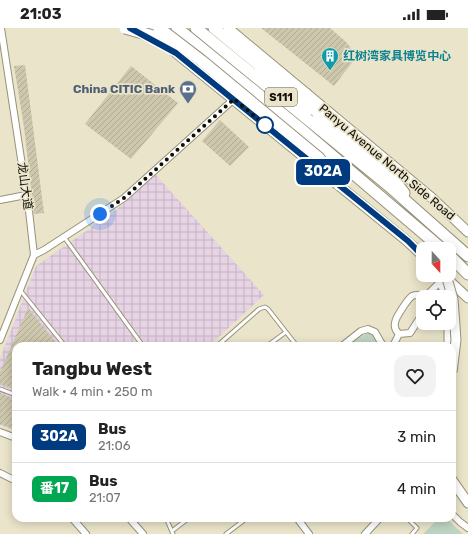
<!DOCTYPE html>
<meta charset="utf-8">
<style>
:root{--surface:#fff;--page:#f2f2f2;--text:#222;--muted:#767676;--line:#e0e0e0}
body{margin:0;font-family:Rubik,"Noto Sans SC",sans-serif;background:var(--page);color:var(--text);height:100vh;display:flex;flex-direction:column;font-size:15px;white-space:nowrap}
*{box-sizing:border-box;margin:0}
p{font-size:13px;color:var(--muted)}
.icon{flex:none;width:22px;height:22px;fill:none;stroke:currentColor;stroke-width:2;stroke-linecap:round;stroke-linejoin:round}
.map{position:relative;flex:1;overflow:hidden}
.drawer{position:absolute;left:12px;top:314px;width:444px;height:180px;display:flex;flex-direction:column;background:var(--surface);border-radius:12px;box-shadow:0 2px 10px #0003}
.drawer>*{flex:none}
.badge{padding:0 8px;border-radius:6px;font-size:14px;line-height:26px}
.needle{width:26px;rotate:159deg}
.buttons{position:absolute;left:416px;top:214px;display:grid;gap:8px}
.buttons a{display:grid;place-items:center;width:40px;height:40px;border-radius:8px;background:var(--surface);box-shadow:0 2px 10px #0003;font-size:20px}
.you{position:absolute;width:20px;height:20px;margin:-10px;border:3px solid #fff;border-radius:50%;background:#1a73e8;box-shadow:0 0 0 6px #1a73e833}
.map>.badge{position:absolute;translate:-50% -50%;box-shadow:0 0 0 2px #fff}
.round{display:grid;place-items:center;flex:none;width:42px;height:42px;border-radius:12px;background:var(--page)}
.headline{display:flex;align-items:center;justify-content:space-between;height:68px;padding:0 20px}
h1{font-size:19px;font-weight:700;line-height:30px}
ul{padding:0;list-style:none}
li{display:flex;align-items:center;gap:12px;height:52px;padding:0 20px;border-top:1px solid var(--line)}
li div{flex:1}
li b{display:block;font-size:15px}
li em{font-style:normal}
li .badge{min-width:44px;font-weight:700;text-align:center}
.status{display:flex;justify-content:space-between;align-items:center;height:28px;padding:0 20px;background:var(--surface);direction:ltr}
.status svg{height:11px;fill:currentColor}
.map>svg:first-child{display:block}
</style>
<div class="status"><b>21:03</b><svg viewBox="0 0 49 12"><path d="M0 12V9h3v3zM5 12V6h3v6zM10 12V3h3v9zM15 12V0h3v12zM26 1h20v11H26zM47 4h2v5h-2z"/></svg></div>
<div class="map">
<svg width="468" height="506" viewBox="0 0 468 506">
<defs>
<pattern id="industrial-grid" width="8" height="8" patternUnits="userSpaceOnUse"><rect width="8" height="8" fill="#e6d3e4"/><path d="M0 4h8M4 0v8" fill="none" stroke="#c4b4c2"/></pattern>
<pattern id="building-hatch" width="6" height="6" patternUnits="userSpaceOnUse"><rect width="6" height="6" fill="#cdc7ad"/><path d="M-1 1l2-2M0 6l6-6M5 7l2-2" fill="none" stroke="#afaa93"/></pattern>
</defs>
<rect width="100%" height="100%" fill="#eae4ca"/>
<path fill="url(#industrial-grid)" d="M155 146 264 267 209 318H16V403L0 397V331L36 238 115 183Z"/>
<path fill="#bed4c3" d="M368 304 374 307 381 318H348Z
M439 490H446L463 506H423Z"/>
<path fill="url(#building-hatch)" d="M261 0H330L346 14 357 28 334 58Z
M25 37 44 185 34 186 24 99 14 38Z
M131 38 178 75 131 131 85 96Z
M220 92 249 119 230 138 202 113Z
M28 280 59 318H16V362L0 356V344Z
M0 365 16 372V393L13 401 0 396Z"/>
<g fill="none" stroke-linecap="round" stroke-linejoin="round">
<g stroke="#97927a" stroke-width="5">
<path id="lane" d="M64 209 143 318
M20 262 65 318
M217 318 259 281 265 279 268 281 297 318
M267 318 286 304
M0 361 16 367
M166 490 173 506
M407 490 417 500 412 506
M172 503 189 490
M226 506 247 490"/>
</g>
<g stroke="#97927a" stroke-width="8">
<path id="street" d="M0 172 26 167
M34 227 44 222 124 170 234 71
M425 269 442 252
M423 285 410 305 399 306C396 303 394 299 395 295 395 290 408 271 412 268 417 266 421 267 425 269
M0 312 34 227 29 183 1 0
M342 318 361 303 368 301 375 304 383 318
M393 318 399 306
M0 404 16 410
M0 445 16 453
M452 486 460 494 468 500
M72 490 86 506
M129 490 143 506
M297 490 309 506
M365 506 380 490"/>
</g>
<g stroke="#97927a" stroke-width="11">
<path id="primary" d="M149 0 176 25 407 213 423 228
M228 0 432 170 468 204
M439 247 447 269
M444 248 468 270
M449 285V318
M452 452 468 475"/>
</g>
<g stroke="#97927a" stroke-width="13">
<path id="highway" d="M177 0 301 101 442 221
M196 0 389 158 468 228
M214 0 312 81
M306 66 318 86 392 149 404 165
M449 227 468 246"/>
</g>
<use href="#lane" stroke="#fff" stroke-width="3"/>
<use href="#street" stroke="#fff" stroke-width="6"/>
<use href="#primary" stroke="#fff" stroke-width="9"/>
<use href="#highway" stroke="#fff" stroke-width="11"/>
<g stroke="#97927a" stroke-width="11" stroke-linecap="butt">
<path id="primary-bridge" d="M446 247 453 271 456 312 452 344"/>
</g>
<g stroke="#97927a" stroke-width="13" stroke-linecap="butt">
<path id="highway-bridge" d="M125 0 153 8 175 18
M159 0 202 33 319 130 339 157"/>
</g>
<use href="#primary-bridge" stroke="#fff" stroke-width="9"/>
<use href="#highway-bridge" stroke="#fff" stroke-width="11"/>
</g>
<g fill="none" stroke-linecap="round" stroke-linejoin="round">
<g stroke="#fff" stroke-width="9">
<path id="line" d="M130 0 176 25 408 213 423 228"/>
</g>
<use href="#line" stroke="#003b80" stroke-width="6"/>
<path stroke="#110e06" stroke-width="4" stroke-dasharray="0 7.2" d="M100 186 124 170 234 71 265 97"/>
</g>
<defs>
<g id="building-pin" transform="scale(0.9)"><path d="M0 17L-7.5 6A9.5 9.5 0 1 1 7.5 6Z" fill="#0f9aa8" stroke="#eae4ca"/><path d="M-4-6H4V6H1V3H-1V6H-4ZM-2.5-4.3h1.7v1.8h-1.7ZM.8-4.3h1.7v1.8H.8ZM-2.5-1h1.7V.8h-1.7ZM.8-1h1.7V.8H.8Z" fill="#fff"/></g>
<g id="bank-pin" transform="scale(0.9)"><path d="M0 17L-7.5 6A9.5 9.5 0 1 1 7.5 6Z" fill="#5c6f8a" stroke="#eae4ca"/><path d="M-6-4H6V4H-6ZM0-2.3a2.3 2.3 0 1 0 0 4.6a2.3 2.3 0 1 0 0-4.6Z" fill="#fff"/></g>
</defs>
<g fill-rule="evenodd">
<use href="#building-pin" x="330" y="28"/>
<use href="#bank-pin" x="188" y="61"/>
</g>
<circle fill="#fff" stroke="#003b80" stroke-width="2" cx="265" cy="97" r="8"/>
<g text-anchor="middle" stroke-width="3.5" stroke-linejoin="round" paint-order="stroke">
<rect fill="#eae4ca" stroke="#524e41" stroke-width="1" x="265" y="60" width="32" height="18" rx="3"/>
<g font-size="11" font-weight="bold" fill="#110e06">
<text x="281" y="73">S111</text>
</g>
<g font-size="12" font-weight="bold" fill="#0d838f" stroke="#eae4ca" text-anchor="start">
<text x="343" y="32">红树湾家具博览中心</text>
</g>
<g font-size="12" font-weight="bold" fill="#4e5e75" stroke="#eae4ca" text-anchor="end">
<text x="175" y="65">China CITIC Bank</text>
</g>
<g font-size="12" fill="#110e06" stroke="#eae4ca">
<text transform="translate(387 134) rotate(40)" y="4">Panyu Avenue North Side Road</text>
<text transform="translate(25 158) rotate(82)" y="4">龙山大道</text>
</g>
</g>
</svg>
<div class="buttons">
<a><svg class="needle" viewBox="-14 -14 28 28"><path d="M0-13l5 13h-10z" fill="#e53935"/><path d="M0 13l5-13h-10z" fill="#767676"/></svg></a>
<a><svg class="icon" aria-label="locate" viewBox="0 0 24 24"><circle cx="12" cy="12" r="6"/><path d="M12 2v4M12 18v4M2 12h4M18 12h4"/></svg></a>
</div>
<div class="you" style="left:100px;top:186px"></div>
<b class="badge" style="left:323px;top:144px;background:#003b80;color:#fff">302A</b>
<section class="drawer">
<div class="headline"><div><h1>Tangbu West</h1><p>Walk · 4 min · 250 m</p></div><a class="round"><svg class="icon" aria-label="heart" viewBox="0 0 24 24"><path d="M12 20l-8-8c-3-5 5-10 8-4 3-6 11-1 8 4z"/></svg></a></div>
<ul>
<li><span class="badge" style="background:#003b80;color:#fff">302A</span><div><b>Bus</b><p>21:06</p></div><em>3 min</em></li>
<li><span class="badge" style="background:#00a651;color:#fff">番17</span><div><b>Bus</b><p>21:07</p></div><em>4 min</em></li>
</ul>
</section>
</div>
